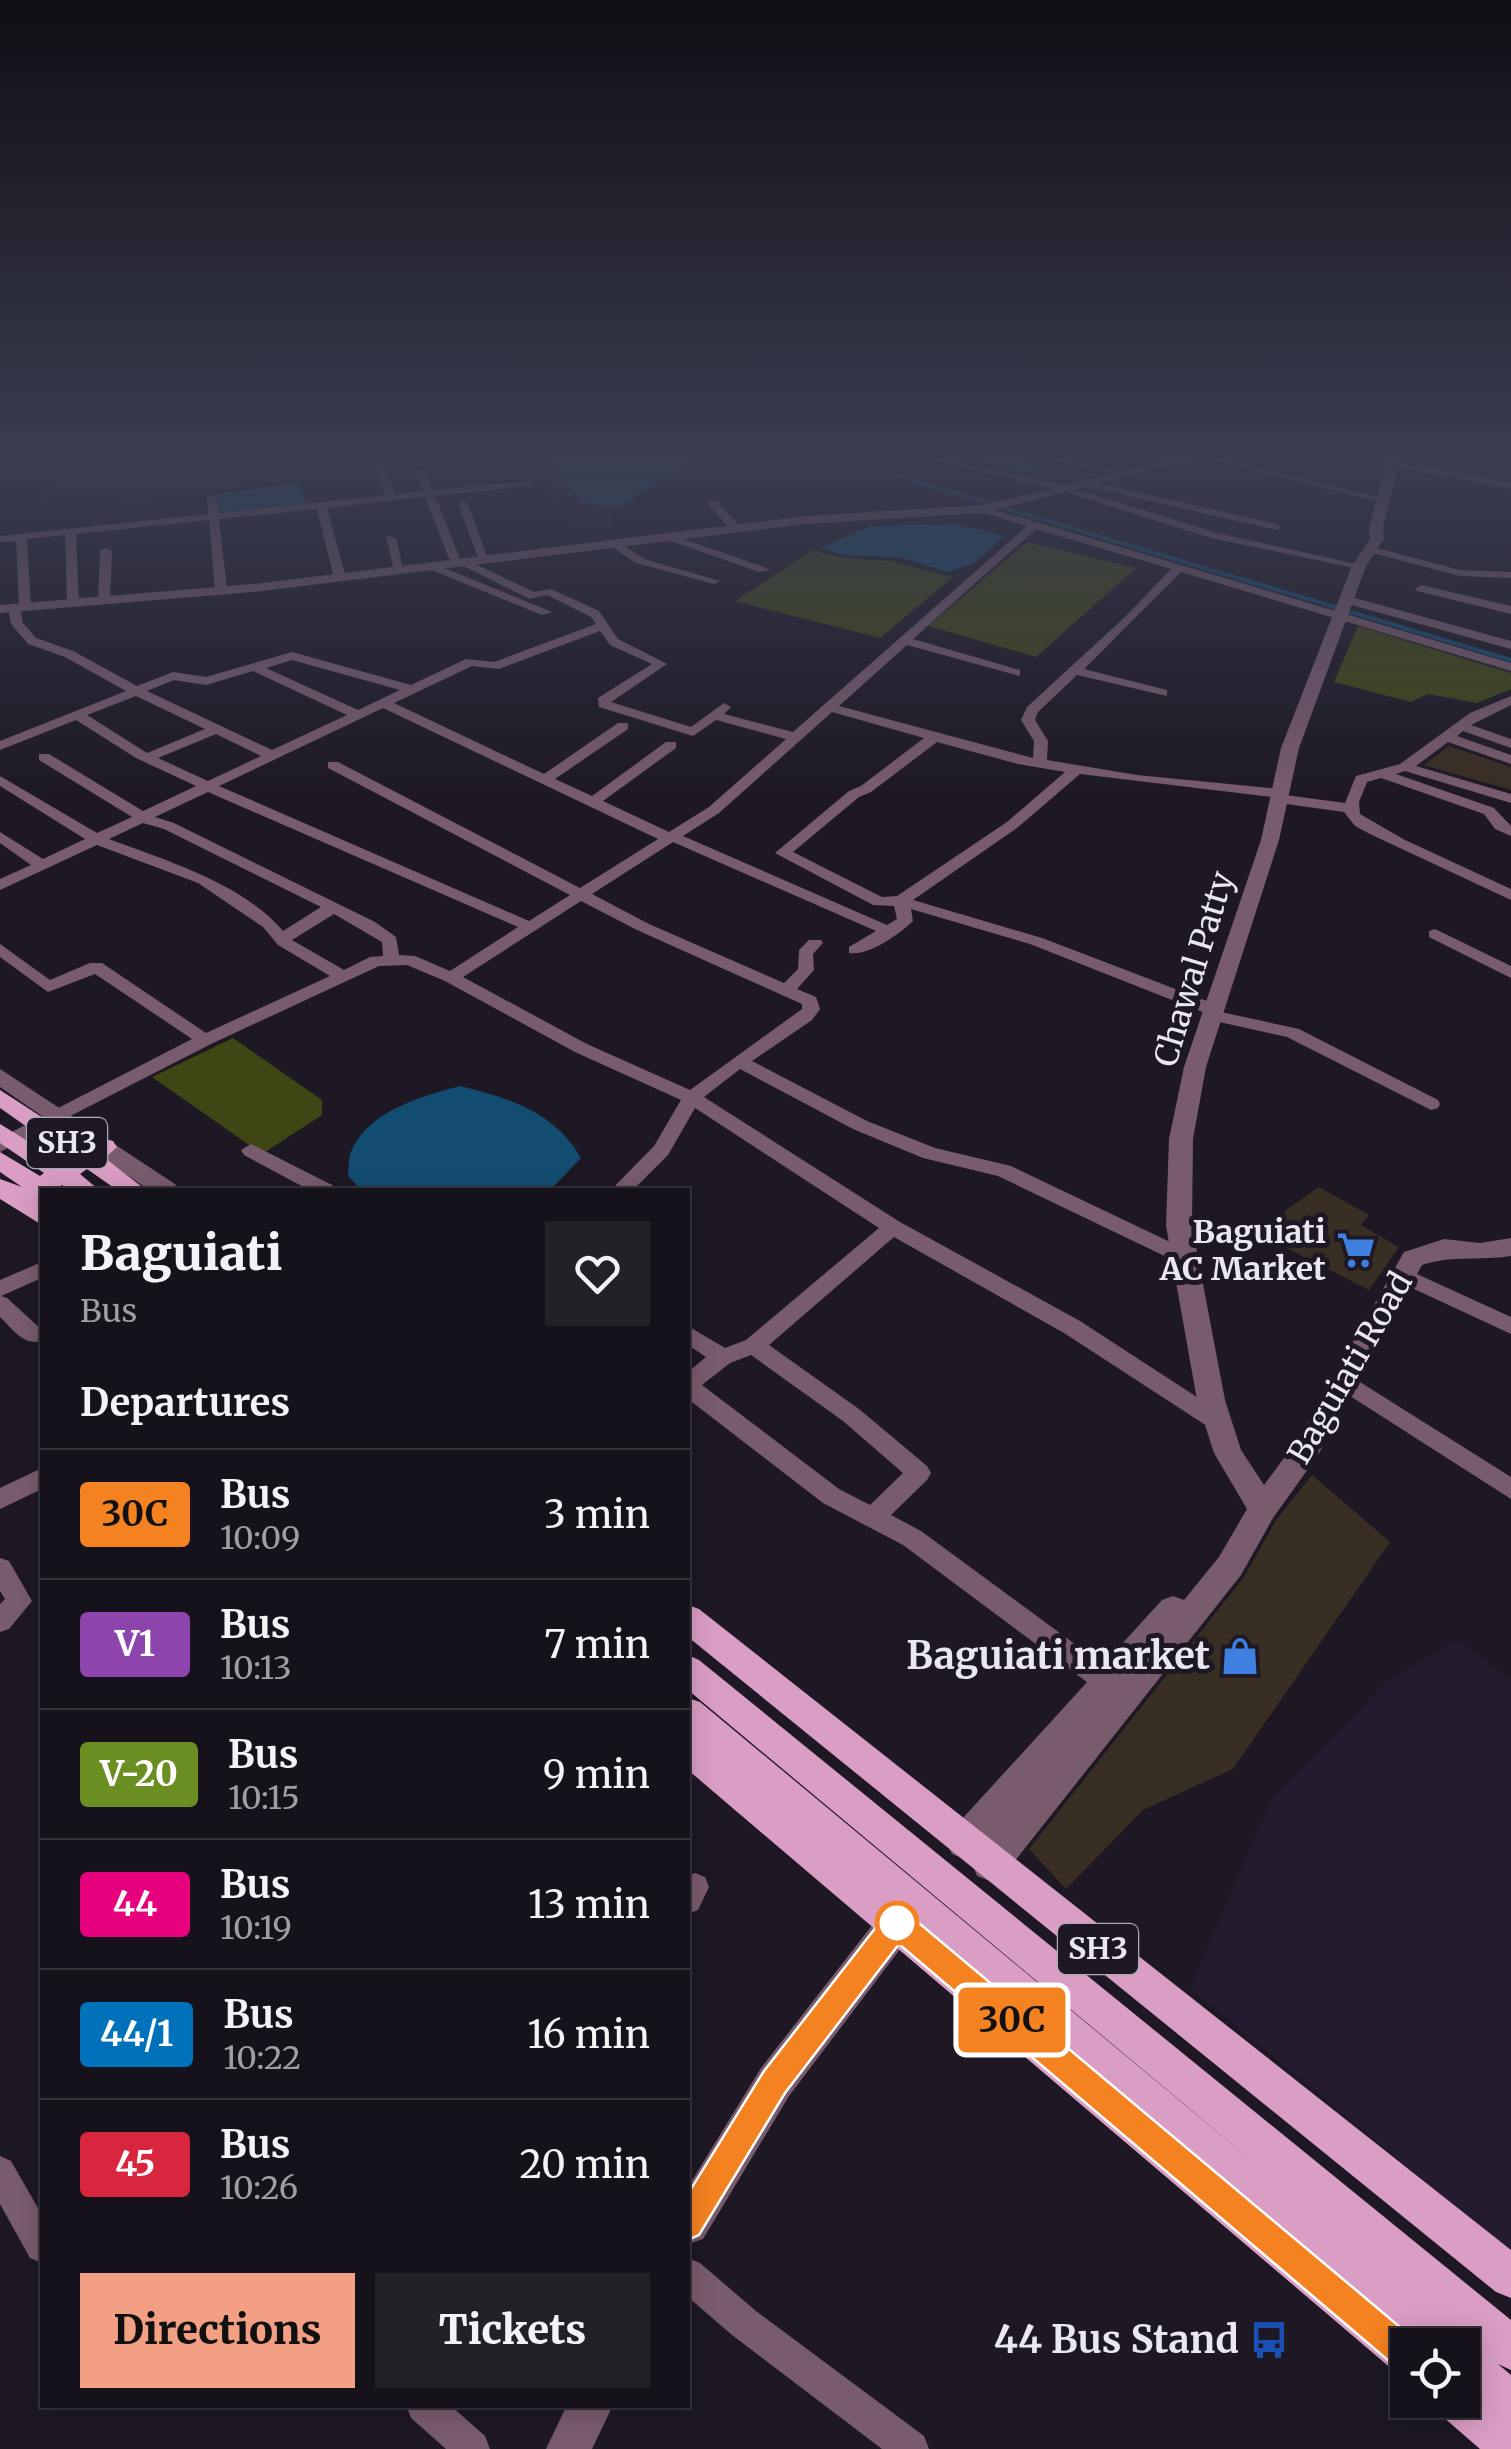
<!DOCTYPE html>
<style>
:root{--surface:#16121b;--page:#232028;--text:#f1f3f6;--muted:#9e9ea3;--line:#35323a;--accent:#f39f84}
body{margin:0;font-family:Merriweather,serif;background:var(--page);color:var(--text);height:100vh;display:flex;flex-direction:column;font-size:38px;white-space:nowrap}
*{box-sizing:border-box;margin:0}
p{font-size:32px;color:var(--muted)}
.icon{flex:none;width:55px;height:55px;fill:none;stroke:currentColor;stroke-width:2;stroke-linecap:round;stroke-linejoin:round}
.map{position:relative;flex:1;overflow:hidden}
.drawer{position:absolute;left:40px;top:1188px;width:650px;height:1220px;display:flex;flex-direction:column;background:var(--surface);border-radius:0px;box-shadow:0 5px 25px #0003,0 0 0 2px var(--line)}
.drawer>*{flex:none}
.badge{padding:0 20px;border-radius:8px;font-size:35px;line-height:65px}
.fabs{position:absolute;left:1390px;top:2328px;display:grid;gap:20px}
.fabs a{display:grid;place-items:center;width:90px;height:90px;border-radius:0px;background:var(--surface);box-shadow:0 5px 25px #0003,0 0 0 2px var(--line);font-size:50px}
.map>.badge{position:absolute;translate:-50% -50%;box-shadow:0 0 0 5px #fff}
h2{padding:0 40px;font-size:38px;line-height:90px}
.round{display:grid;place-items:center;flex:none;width:105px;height:105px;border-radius:0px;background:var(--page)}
.summary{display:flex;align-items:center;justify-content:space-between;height:170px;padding:0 40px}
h1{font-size:48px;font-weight:800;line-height:75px}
.action{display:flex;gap:20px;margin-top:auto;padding:20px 40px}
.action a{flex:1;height:115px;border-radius:0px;background:var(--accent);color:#111;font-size:40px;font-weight:800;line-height:115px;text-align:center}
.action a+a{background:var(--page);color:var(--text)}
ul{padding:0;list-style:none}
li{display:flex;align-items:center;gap:30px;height:130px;padding:0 40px;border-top:2px solid var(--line)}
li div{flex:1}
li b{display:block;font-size:38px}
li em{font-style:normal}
li .badge{min-width:110px;font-weight:700;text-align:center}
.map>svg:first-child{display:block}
</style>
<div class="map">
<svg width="1511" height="2449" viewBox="0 0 1511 2449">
<rect width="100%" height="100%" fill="#1d1824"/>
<path fill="#241c2e" d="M91 456H459L47 513 42 490Z
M532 456H708L610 507 612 535 572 532Z
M1457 1640 1511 1679V2252L1190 1988 1272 1798 1389 1680Z"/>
<path fill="#3f4613" d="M1027 542 1136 568 1036 657 928 626Z
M813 550 842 558 891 561 953 577 880 638 735 601Z
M1358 626 1511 673V689L1477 703 1428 694 1411 702 1334 682Z
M233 1038 322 1100V1115L262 1154 152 1077Z"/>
<path fill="#124d71" d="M543 456H701L618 507 583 503Z
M939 456H1022L1044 461V468L1026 472Z
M301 483 306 505 217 517 213 494Z
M956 524 1005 536 972 564 947 572 899 557 843 555 821 548 870 526Z
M460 1086C509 1098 555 1112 581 1158L550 1190H361L348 1176C349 1169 348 1158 351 1152 367 1111 423 1096 460 1086Z"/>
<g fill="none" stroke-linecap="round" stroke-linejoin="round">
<path stroke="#124d71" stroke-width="4" d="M831 456 1511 660"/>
</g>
<path fill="#392e23" d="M1449 746 1511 767V790L1424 765Z
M1319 1187 1369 1215 1361 1225 1399 1247 1369 1290 1267 1238 1286 1210Z
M1312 1475 1390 1542 1233 1769 1143 1810 1066 1889 1029 1849 1244 1577 1276 1520Z"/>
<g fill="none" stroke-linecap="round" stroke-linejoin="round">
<path fill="#795b6e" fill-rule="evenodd" d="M918 456H933L1070 487 1217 533 1365 566 1359 569 1211 538 1065 492Z
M1033 456H1050L1131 474 1126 477Z
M1194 456H1210L1390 500 1385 503Z
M1391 460 1511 483V489L1387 465Z
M379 465 384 468 396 494 423 491 416 473 421 470 426 473 433 490 533 481 529 486 435 496 461 561H469L534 592 551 589 599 611 618 639 667 664 611 702 691 727 724 703 731 707 724 714 793 732 1027 526 978 511V507L982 506 1511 663V671L1181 572 1084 669 1167 690V696L1077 675 1038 712 1035 720 1048 741 1047 760 1137 775 1280 789 1285 790V795L1345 803 1356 776 1400 764 1470 713 1511 696V705L1471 725 1511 739V748L1463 731 1457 736 1511 755V764L1448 742 1416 766 1511 794V803L1405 771 1396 774 1494 808 1511 826V836L1495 829 1484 814 1381 778 1367 782 1359 802 1360 814 1405 840 1511 889V900L1372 835 1355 826 1344 812 1279 803 1274 802 1273 797 1080 774 1017 828 913 900 1042 938 1220 1006 1221 1012 1299 1029 1438 1100 1440 1104 1438 1108 1431 1110 1287 1037 1206 1019 1205 1013 1030 944 911 909 913 921C899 934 870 956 849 953V947L876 931 673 842 592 894 649 924 784 983 798 969 799 950 809 940H821L823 943 813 954 814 970 797 989 816 997 820 1009 812 1020 752 1061 867 1121 935 1148 1011 1166 1189 1251 1192 1256 1189 1261H1175L998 1176 923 1158 853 1129 740 1069 704 1097 900 1222 1080 1321 1226 1416 1229 1422 1226 1428 1218 1431 1210 1428 1064 1333 894 1237 769 1345 859 1409 927 1466 931 1473 927 1480 891 1515 921 1531 1117 1675 1121 1683 1117 1691 1108 1695 1099 1691 903 1545 823 1503 688 1399V1372L706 1357 688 1345V1326L725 1348 746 1340 879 1228 695 1108 668 1155 633 1190H611L654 1146 681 1100 575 1052 445 981 407 965 379 966 211 1044 0 1152V1138L192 1039 95 974 48 992 0 957V944L50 980 90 963H102L206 1033 330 976 278 945 263 927 198 883 97 845 0 890V879L31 865 0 843V832L43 859 85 839 0 786V776L97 833 132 817 39 760V754H49L143 811 196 786 136 758 76 720 0 750V741L126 691 65 657 28 644 11 624 8 608 14 604 19 607 16 541 0 542V536L208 514 207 498 212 495 217 498 219 513 386 495 374 468ZM425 497 452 566 461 565 530 599 547 595 591 617 596 624 494 662 466 659 411 685 292 652 206 677 173 672 137 686 73 651 36 638 23 623 20 608 25 611 31 607 27 539 65 535 67 603 73 607 79 603 76 534 209 520 215 590 221 594 227 590 219 519 317 509 334 578 340 581 346 578 327 508ZM1036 529 1171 569 1125 617 1027 707 1021 720 1034 741 1033 758 839 706 907 645 1020 676V670L913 639ZM600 631 610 645 652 664 598 698 599 707 693 736 716 720 786 739 709 807 669 832 603 801 676 748V742H666L592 796 555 779 628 729V723H618L544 774 394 703 472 666 499 669ZM292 660 400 690 358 710 266 668ZM253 671 347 715 272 750 147 691 174 680 206 685ZM136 696 205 729 147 753 87 715ZM383 708 658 839 580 888 338 762H328V768L570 895 529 921 219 786ZM832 712 924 738 861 786 849 791 775 853 873 905 894 906 897 919 887 925 683 836 719 813ZM216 734 261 756 208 781 158 758ZM937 742 1018 764 1065 772 1007 822 897 896 882 897 793 852 859 797 871 792ZM208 792 518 927 450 971 415 956 399 955 396 937 375 922 174 823 155 817ZM143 823 164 829 321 907 283 931C244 884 165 860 109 839ZM581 901 637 930 802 1004V1009L690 1090 587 1044 463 977ZM334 914 382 942 383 956 370 957 344 970 292 940ZM751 1355 843 1421 903 1473 870 1505 839 1489 702 1385 730 1363Z
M1090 481 1276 524 1281 527 1276 530 1086 486Z
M463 501 468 504 489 562 479 560 458 504Z
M709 501H717L739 526V530H731L709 505Z
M669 534 767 568 769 570 759 572 665 539 663 537Z
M386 536 396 538 404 573 394 571Z
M611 542H619L644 559 720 581 714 584 636 563 611 546Z
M1369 546 1460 570 1511 572V578L1460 576 1365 551 1363 549Z
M106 548 112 551 110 600 104 604 98 600 100 551Z
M429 565H437L552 612 542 615 429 569Z
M1421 585 1511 606V614L1417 591 1415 589Z
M1348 596 1511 641V649L1344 603 1342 600Z
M1435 929 1511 966V978L1429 937V931Z
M251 1144 332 1185 335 1190H309L244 1155 241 1150Z
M42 1262V1278L1 1296 7 1298 41 1329V1341C23 1346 12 1328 0 1317V1280Z
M1406 1269 1511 1317V1334L1399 1282 1396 1277 1399 1272Z
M1344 1372 1511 1477V1499L1336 1387 1333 1381 1336 1375Z
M42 1468V1489L0 1509V1488Z
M0 1558 9 1561 32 1601 9 1629 0 1632V1604L5 1599 0 1591Z
M695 1873 705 1877 709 1887 698 1910 688 1914V1876Z
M0 2156 11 2161 42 2215V2263L30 2258 0 2204Z
M688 2258 700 2263 756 2311 924 2436 929 2449H882L732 2335 688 2297Z
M406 2405H450L485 2436 490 2449H446L411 2418Z"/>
<path fill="#795b6e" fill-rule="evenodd" d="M1188 456H1208L982 513 806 524 253 592 0 613V605L253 584 806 516 982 505Z
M1388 456H1400L1383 527 1384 539 1366 566 1299 748 1279 840 1206 1067 1193 1139 1192 1226 1225 1400 1241 1450 1264 1485 1298 1439 1404 1252 1444 1239 1480 1243 1511 1238V1256C1480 1261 1451 1255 1422 1265L1318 1455 1273 1518 1241 1575 1003 1876 990 1881 977 1876 972 1863 976 1855 964 1859 952 1854 946 1842 952 1830 1162 1600 1173 1596 1184 1600 1219 1557 1247 1509 1214 1453 1197 1400 1166 1226 1169 1139 1184 1067 1261 840 1281 748 1352 566 1370 539 1369 527Z
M0 1069 175 1184 178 1190H149L0 1087Z
M897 1905 910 1910 915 1923 910 1936 789 2096 703 2239 688 2244V2187L761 2068 884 1910Z
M567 2405H613L592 2449H546Z"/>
<path fill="#da9dc4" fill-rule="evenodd" d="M0 1090 88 1147 105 1139 113 1141 117 1147 105 1158 146 1190H117L87 1169 80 1174 99 1190H70L62 1185 56 1190H42V1198L37 1200 42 1204V1225L0 1199V1179L22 1187 0 1172V1152L40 1176 44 1173 0 1143V1124L62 1162 70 1157 0 1108Z
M688 1605 699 1609 1511 2250V2298L1496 2292 688 1637Z
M688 1655 699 1660 1511 2320V2370L1498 2364 1511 2375V2449H1480L1442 2416 1436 2400H1462V2345H1408V2377L1393 2370 688 1770V1698L700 1702 1268 2174 688 1690ZM1457 2331 1476 2347 1461 2342Z"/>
</g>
<linearGradient id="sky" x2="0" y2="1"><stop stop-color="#100d14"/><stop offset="0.57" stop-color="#3a3d50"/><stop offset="1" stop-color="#3a3d50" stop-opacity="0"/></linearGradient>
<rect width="1511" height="798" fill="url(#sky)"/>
<path fill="#f58220" stroke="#fff" stroke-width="2.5" d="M897 1909 907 1913 1419 2343 1424 2355 1419 2367 1408 2372 1396 2367 899 1944 785 2093 699 2235 688 2240 676 2235 671 2224 676 2213 764 2071 887 1913Z"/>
<defs>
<g id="supermarket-bare" transform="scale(3)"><path d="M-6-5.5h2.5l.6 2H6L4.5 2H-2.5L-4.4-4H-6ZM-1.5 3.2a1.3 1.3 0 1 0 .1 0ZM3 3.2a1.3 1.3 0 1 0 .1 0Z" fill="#3f7fe0" stroke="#1d1824" stroke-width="2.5" paint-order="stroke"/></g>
<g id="shop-bare" transform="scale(3)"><path d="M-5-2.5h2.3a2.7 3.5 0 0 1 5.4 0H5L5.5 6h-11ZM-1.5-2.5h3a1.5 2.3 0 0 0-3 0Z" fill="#3f7fe0" stroke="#1d1824" stroke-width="2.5" paint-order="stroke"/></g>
<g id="bus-bare" transform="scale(3)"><path d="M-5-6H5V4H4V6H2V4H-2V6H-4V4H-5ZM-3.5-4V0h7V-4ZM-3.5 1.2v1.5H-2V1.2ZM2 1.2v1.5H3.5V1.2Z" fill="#1a4fb4" stroke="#1d1824" stroke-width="2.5" paint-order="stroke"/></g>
</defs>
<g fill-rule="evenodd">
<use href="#supermarket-bare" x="1356" y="1250"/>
<use href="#shop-bare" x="1240" y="1656"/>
<use href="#bus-bare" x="1269" y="2340"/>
</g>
<circle fill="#fff" stroke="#f58220" stroke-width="5" cx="897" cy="1923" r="20"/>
<g text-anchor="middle" stroke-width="10" stroke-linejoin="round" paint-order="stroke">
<g fill="#1d1824" stroke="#aca9b3" stroke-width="2.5">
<rect x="27" y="1118" width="80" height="50" rx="8"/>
<rect x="1058" y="1924" width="80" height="50" rx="8"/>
</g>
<g font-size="30" font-weight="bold" fill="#eae7f0">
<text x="67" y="1153">SH3</text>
<text x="1098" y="1959">SH3</text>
</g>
<g font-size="32" fill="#eae7f0" stroke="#1d1824">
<text transform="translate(1194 969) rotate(-73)" y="11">Chawal Patty</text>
<text transform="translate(1350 1368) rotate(-60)" y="11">Baguiati Road</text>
</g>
<g font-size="32" font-weight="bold" fill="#eae7f0" stroke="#1d1824" text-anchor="end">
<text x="1326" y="1243">Baguiati<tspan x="1326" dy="37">AC Market</tspan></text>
</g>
<g font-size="38" font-weight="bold" fill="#eae7f0" stroke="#1d1824" text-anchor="end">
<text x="1210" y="1669">Baguiati market</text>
<text x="1239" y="2353">44 Bus Stand</text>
</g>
</g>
</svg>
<div class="fabs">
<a><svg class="icon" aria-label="locate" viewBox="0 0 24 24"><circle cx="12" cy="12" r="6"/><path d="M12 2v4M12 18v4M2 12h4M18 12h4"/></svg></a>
</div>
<b class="badge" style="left:1012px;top:2020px;background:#f58220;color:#111">30C</b>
<section class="drawer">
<div class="summary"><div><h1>Baguiati</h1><p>Bus</p></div><a class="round"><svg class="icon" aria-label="heart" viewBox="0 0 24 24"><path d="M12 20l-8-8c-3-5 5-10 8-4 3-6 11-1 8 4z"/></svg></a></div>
<h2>Departures</h2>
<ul>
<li><span class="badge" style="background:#f58220;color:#111">30C</span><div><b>Bus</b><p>10:09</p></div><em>3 min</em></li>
<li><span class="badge" style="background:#8e44ad;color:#fff">V1</span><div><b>Bus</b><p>10:13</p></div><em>7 min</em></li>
<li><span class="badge" style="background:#6b8e23;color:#fff">V-20</span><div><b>Bus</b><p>10:15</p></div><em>9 min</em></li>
<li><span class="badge" style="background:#e6007e;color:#fff">44</span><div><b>Bus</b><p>10:19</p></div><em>13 min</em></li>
<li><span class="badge" style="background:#0072bc;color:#fff">44/1</span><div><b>Bus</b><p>10:22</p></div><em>16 min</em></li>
<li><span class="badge" style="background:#d7263d;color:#fff">45</span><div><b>Bus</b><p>10:26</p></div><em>20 min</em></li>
</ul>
<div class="action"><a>Directions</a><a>Tickets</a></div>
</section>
</div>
